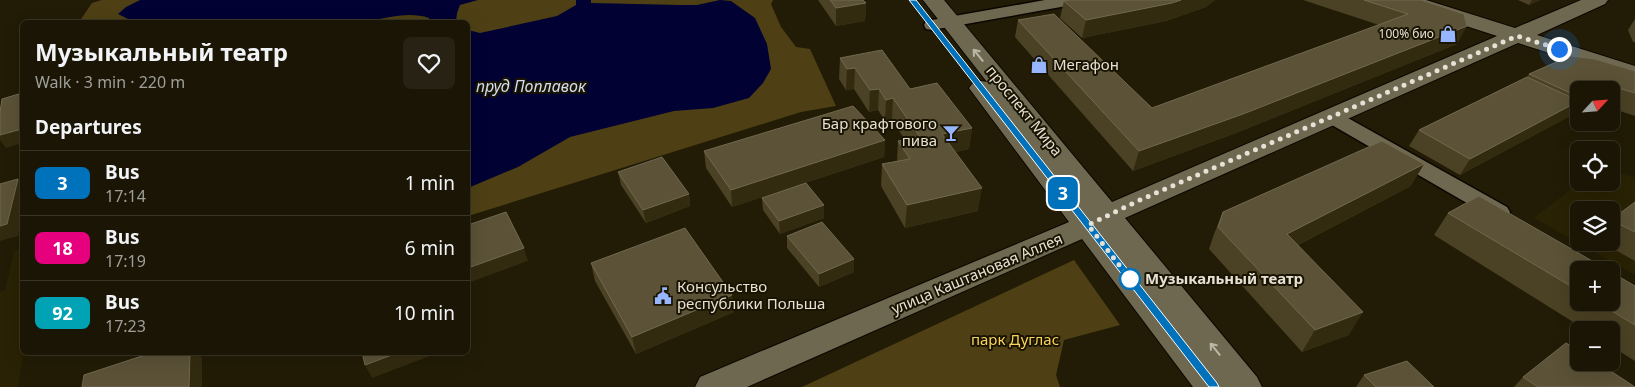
<!DOCTYPE html>
<meta charset="utf-8">
<style>
:root{--surface:#1a1504;--page:#272213;--text:#f1f3f6;--muted:#9f9f9a;--line:#383426}
body{margin:0;font-family:"Noto Sans",sans-serif;background:var(--page);color:var(--text);height:100vh;display:flex;flex-direction:column;font-size:19px;white-space:nowrap}
*{box-sizing:border-box;margin:0}
p{font-size:16px;color:var(--muted)}
.icon{flex:none;width:28px;height:28px;fill:none;stroke:currentColor;stroke-width:2;stroke-linecap:round;stroke-linejoin:round}
.map{position:relative;flex:1;overflow:hidden}
.drawer{position:absolute;left:20px;top:20px;width:450px;height:335px;display:flex;flex-direction:column;background:var(--surface);border-radius:8px;box-shadow:0 5px 20px #0002,0 0 0 1px var(--line)}
.drawer>*{flex:none}
.badge{padding:0 10px;border-radius:8px;font-size:18px;line-height:32px}
.needle{width:32px;rotate:64deg}
.fabs{position:absolute;left:1570px;top:81px;display:grid;gap:10px}
.fabs a{display:grid;place-items:center;width:50px;height:50px;border-radius:8px;background:var(--surface);box-shadow:0 5px 20px #0002,0 0 0 1px var(--line);font-size:25px}
.you{position:absolute;width:25px;height:25px;margin:-12px;border:4px solid #fff;border-radius:50%;background:#1a73e8;box-shadow:0 0 0 8px #1a73e833}
.map>.badge{position:absolute;translate:-50% -50%;box-shadow:0 0 0 2px #fff}
h2{padding:0 15px;font-size:19px;line-height:45px}
.round{display:grid;place-items:center;flex:none;width:52px;height:52px;border-radius:8px;background:var(--page)}
.head{display:flex;align-items:center;justify-content:space-between;height:85px;padding:0 15px}
h1{font-size:24px;font-weight:700;line-height:38px}
ul{padding:0;list-style:none}
li{display:flex;align-items:center;gap:15px;height:65px;padding:0 15px;border-top:1px solid var(--line)}
li div{flex:1}
li b{display:block;font-size:19px}
li em{font-style:normal}
li .badge{min-width:55px;font-weight:700;text-align:center}
.map>svg:first-child{display:block}
</style>
<div class="map">
<svg width="1635" height="387" viewBox="0 0 1635 387">
<rect width="100%" height="100%" fill="#221c06"/>
<path fill="#2a2204" fill-rule="evenodd" d="M1611 172 1635 177V275L1534 218 1579 183 1611 182ZM1579 210H1611V242H1579Z
M22 248V352L35 353 23 357 18 387H0V292L5 290 14 251Z"/>
<path fill="#4e4014" d="M102 0H773L771 4 781 27 796 47 810 49 836 106 801 112 468 216V22H79L92 3Z
M1074 260 1120 325 1064 340 1056 375 1060 387H802Z"/>
<path fill="#010233" d="M140 0H478L460 5 457 13 456 22H430L429 18C409 11 386 18 366 22H134L118 14 126 7Z
M576 0H591V3L681 5H697L720 0 731 1 755 18 767 44 771 69 763 83 749 98 713 108 674 111 570 137 518 167 468 188V30L480 33 557 16 576 5Z"/>
<g fill="none" stroke-linecap="round" stroke-linejoin="round">
<g stroke="#0c0600" stroke-width="3">
<path id="street" d="M1045 0H1080L1078 3 1072 5 932 30 926 29 924 25 926 21 932 20Z
M1332 111 1339 113 1507 207 1510 212 1507 217 1499 219 1491 217 1325 121 1322 117 1325 113Z"/>
</g>
<g stroke="#0c0600" stroke-width="2">
<path id="secondary" d="M923 0H944L1112 202 1497 36 1398 4 1395 0H1426L1515 28 1581 0H1608L1605 4 1537 35 1635 66V80L1518 43 1125 218 1257 377 1262 387H1193L1082 239 747 387H695L700 377 1069 222 969 88 973 83 981 81 987 82Z"/>
</g>
<use href="#street" fill="#6f6850" fill-rule="evenodd"/>
<use href="#secondary" fill="#6f6850" fill-rule="evenodd"/>
</g>
<path fill="#4b4124" d="M818 0H863L866 3 865 21 836 26Z
M1303 0H1421L1457 44 1236 133 1133 171 1015 37 1018 20 1152 108 1379 25Z
M1518 0H1540L1529 5Z
M1064 1 1206 7 1166 21 1082 38 1060 18Z
M1635 19V42H1633L1628 30Z
M840 58 910 89 972 128 969 149 955 152 978 211 905 228 881 186 882 164 897 161 898 141 905 140 892 120 885 121 878 110 869 112 854 89 846 90 839 79Z
M1635 71V116L1611 108V90H1579V113L1568 117 1460 175 1409 146 1419 130 1527 77 1529 74Z
M885 140 884 157 732 207 706 168 704 151Z
M618 172 689 194 690 206 646 223 621 185Z
M1411 186 1298 245 1349 335 1302 352 1209 249 1214 234 1223 212Z
M762 198 824 218 780 234 763 210Z
M1635 202V261L1601 242H1611V219Z
M1448 213 1579 270V302H1611L1635 286V361L1611 346V330H1586L1434 235Z
M787 236 854 272 819 287 787 248Z
M591 263 734 312 636 354 595 281Z
M1364 375 1434 387H1356Z
M1523 377 1635 387H1514Z"/>
<path fill="#332b10" d="M1181 0H1216L1206 7 1166 21 1082 38 1086 20Z
M1532 0H1540L1529 5Z
M866 3 865 21 836 26V8Z
M1467 26 1457 44 1236 133 1133 171 1139 151Z
M855 68 854 89 846 90 847 69Z
M1612 86 1610 90H1602Z
M879 89 878 110 869 112 870 90Z
M893 98 892 120 885 121 886 100Z
M1579 101V113L1568 117 1460 175 1470 159Z
M972 128 969 149 939 156 942 134Z
M22 129V143L6 148 0 140V135Z
M885 140 884 157 732 207 731 190Z
M1424 164 1411 186 1276 256 1287 234Z
M18 179 22 185V215L18 236 0 241V226Z
M982 188 978 211 905 228 907 205Z
M689 194 690 206 646 223 643 210Z
M824 205V218L780 234 779 221Z
M524 248 528 261 468 283V268Z
M854 259V272L819 287V274Z
M732 295 734 312 636 354 632 337Z
M1363 312 1349 335 1302 352 1315 330Z
M190 352H198L202 358V387H189Z
M400 352H438V353L372 378 365 365Z"/>
<path fill="#5b5237" stroke="#716950" d="M830 0H863L866 3 836 8Z
M1069 0H1181L1172 3 1086 20 1064 1Z
M1364 0H1421L1464 14 1467 26 1243 114 1139 151 1018 20 1054 14 1152 108 1408 14Z
M882 50 910 89 937 83 972 128 942 134 982 188 907 205 882 164 910 159 898 141 920 137 893 98 886 100 879 89 870 90 855 68 847 69 840 58Z
M1570 56 1595 59 1635 71V93L1612 86 1602 90H1579V97L1529 74Z
M1527 77 1579 101 1470 159 1419 130Z
M22 93V129L0 135V112L2 99Z
M853 106 885 140 731 190 704 151Z
M1382 141 1424 164 1287 234 1363 312 1315 330 1218 227 1223 212Z
M662 157 689 194 643 210 618 172Z
M18 179 7 224 0 226V184Z
M806 183 824 205 779 221 762 198Z
M1479 196 1608 270H1579V291L1448 213Z
M1635 202V232L1611 220Z
M506 212 524 248 468 268V225Z
M822 222 854 259 819 274 787 236Z
M685 228 732 295 632 337 591 263Z
M1611 272 1635 286V325L1597 302H1611Z
M1566 343 1579 351V362H1597L1635 387H1538L1523 377Z
M154 352H190L189 387H82L84 375Z
M362 352H400L365 365Z
M1407 361 1434 387H1376L1364 375Z"/>
<defs><path id="oneway-shaft" d="M-6 0H5M1.5-3L5.5 0L1.5 3" fill="none" stroke-width="1.6" stroke-linecap="round" stroke-linejoin="round" transform="scale(1.25)"/></defs>
<g stroke="#bcb7a6">
<use href="#oneway-shaft" transform="translate(978 55) rotate(-129)"/>
<use href="#oneway-shaft" transform="translate(1215 349) rotate(-129)"/>
</g>
<path fill="#0072bc" stroke="#fff" d="M909 0H916L1217 383 1219 387H1209Z"/>
<g fill="none" stroke-linecap="round" stroke-linejoin="round">
<path stroke="#e6e1d4" stroke-width="5" stroke-dasharray="0 9" d="M1130 279 1088 225 1140 200 1517 36 1559 49"/>
</g>
<defs>
<g id="shop-bare" transform="scale(1.35)"><path d="M-5-2.5h2.3a2.7 3.5 0 0 1 5.4 0H5L5.5 6h-11ZM-1.5-2.5h3a1.5 2.3 0 0 0-3 0Z" fill="#97b6fd" stroke="#191301" stroke-width="2.5" paint-order="stroke"/></g>
<g id="bar-bare" transform="scale(1.35)"><path d="M-6-5H6L.8 .8V4.5H3.5V6h-7V4.5H-.8V.8Z" fill="#97b6fd" stroke="#191301" stroke-width="2.5" paint-order="stroke"/></g>
<g id="civic-bare" transform="scale(1.35)"><path d="M-.6-6.5H3V-4.5H.6V-3L4-1V1h2V6H-6V1h2V-1L-.6-3ZM-1.2 2.5V6h2.4V2.5Z" fill="#97b6fd" stroke="#191301" stroke-width="2.5" paint-order="stroke"/></g>
</defs>
<g fill-rule="evenodd">
<use href="#shop-bare" x="1448" y="34"/>
<use href="#shop-bare" x="1039" y="65"/>
<use href="#bar-bare" x="951" y="133"/>
<use href="#civic-bare" x="663" y="296"/>
</g>
<circle fill="#fff" stroke="#0072bc" stroke-width="2.5" cx="1130" cy="279" r="10"/>
<g text-anchor="middle" stroke-width="4" stroke-linejoin="round" paint-order="stroke">
<g font-size="12" fill="#e6e1d4" stroke="#191301" text-anchor="end">
<text x="1434" y="38">100% био</text>
</g>
<g font-size="15" fill="#e6e1d4" stroke="#191301" text-anchor="start">
<text x="1053" y="70">Мегафон</text>
<text x="937" y="129" text-anchor="end">Бар крафтового<tspan x="937" dy="17">пива</tspan></text>
<text x="677" y="292">Консульство<tspan x="677" dy="17">республики Польша</tspan></text>
</g>
<g font-size="15" fill="#e6e1d4" stroke="#191301">
<text transform="translate(1024 111) rotate(51)" y="5">проспект Мира</text>
<text transform="translate(977 274) rotate(-23)" y="5">улица Каштановая Аллея</text>
</g>
<g font-size="15" font-weight="bold" fill="#e6e1d4" stroke="#191301" text-anchor="start">
<text x="1145" y="284">Музыкальный театр</text>
</g>
<g font-size="15" fill="#fad455" stroke="#191301">
<text x="1015" y="345">парк Дуглас</text>
</g>
<g font-size="16" font-style="italic" fill="#d3ddf1" stroke="#191301">
<text x="531" y="92">пруд Поплавок</text>
</g>
</g>
</svg>
<div class="fabs">
<a><svg class="needle" viewBox="-14 -14 28 28"><path d="M0-13l5 13h-10z" fill="#e53935"/><path d="M0 13l5-13h-10z" fill="#9f9f9a"/></svg></a>
<a><svg class="icon" aria-label="locate" viewBox="0 0 24 24"><circle cx="12" cy="12" r="6"/><path d="M12 2v4M12 18v4M2 12h4M18 12h4"/></svg></a>
<a><svg class="icon" aria-label="layers" viewBox="0 0 24 24"><path d="M12 4l9 5-9 5-9-5zM3 14l9 5 9-5"/></svg></a>
<a>+</a>
<a>−</a>
</div>
<div class="you" style="left:1559px;top:49px"></div>
<b class="badge" style="left:1063px;top:193px;background:#0072bc;color:#fff">3</b>
<section class="drawer">
<div class="head"><div><h1>Музыкальный театр</h1><p>Walk · 3 min · 220 m</p></div><a class="round"><svg class="icon" aria-label="heart" viewBox="0 0 24 24"><path d="M12 20l-8-8c-3-5 5-10 8-4 3-6 11-1 8 4z"/></svg></a></div>
<h2>Departures</h2>
<ul>
<li><span class="badge" style="background:#0072bc;color:#fff">3</span><div><b>Bus</b><p>17:14</p></div><em>1 min</em></li>
<li><span class="badge" style="background:#e6007e;color:#fff">18</span><div><b>Bus</b><p>17:19</p></div><em>6 min</em></li>
<li><span class="badge" style="background:#00a3b4;color:#fff">92</span><div><b>Bus</b><p>17:23</p></div><em>10 min</em></li>
</ul>
</section>
</div>
